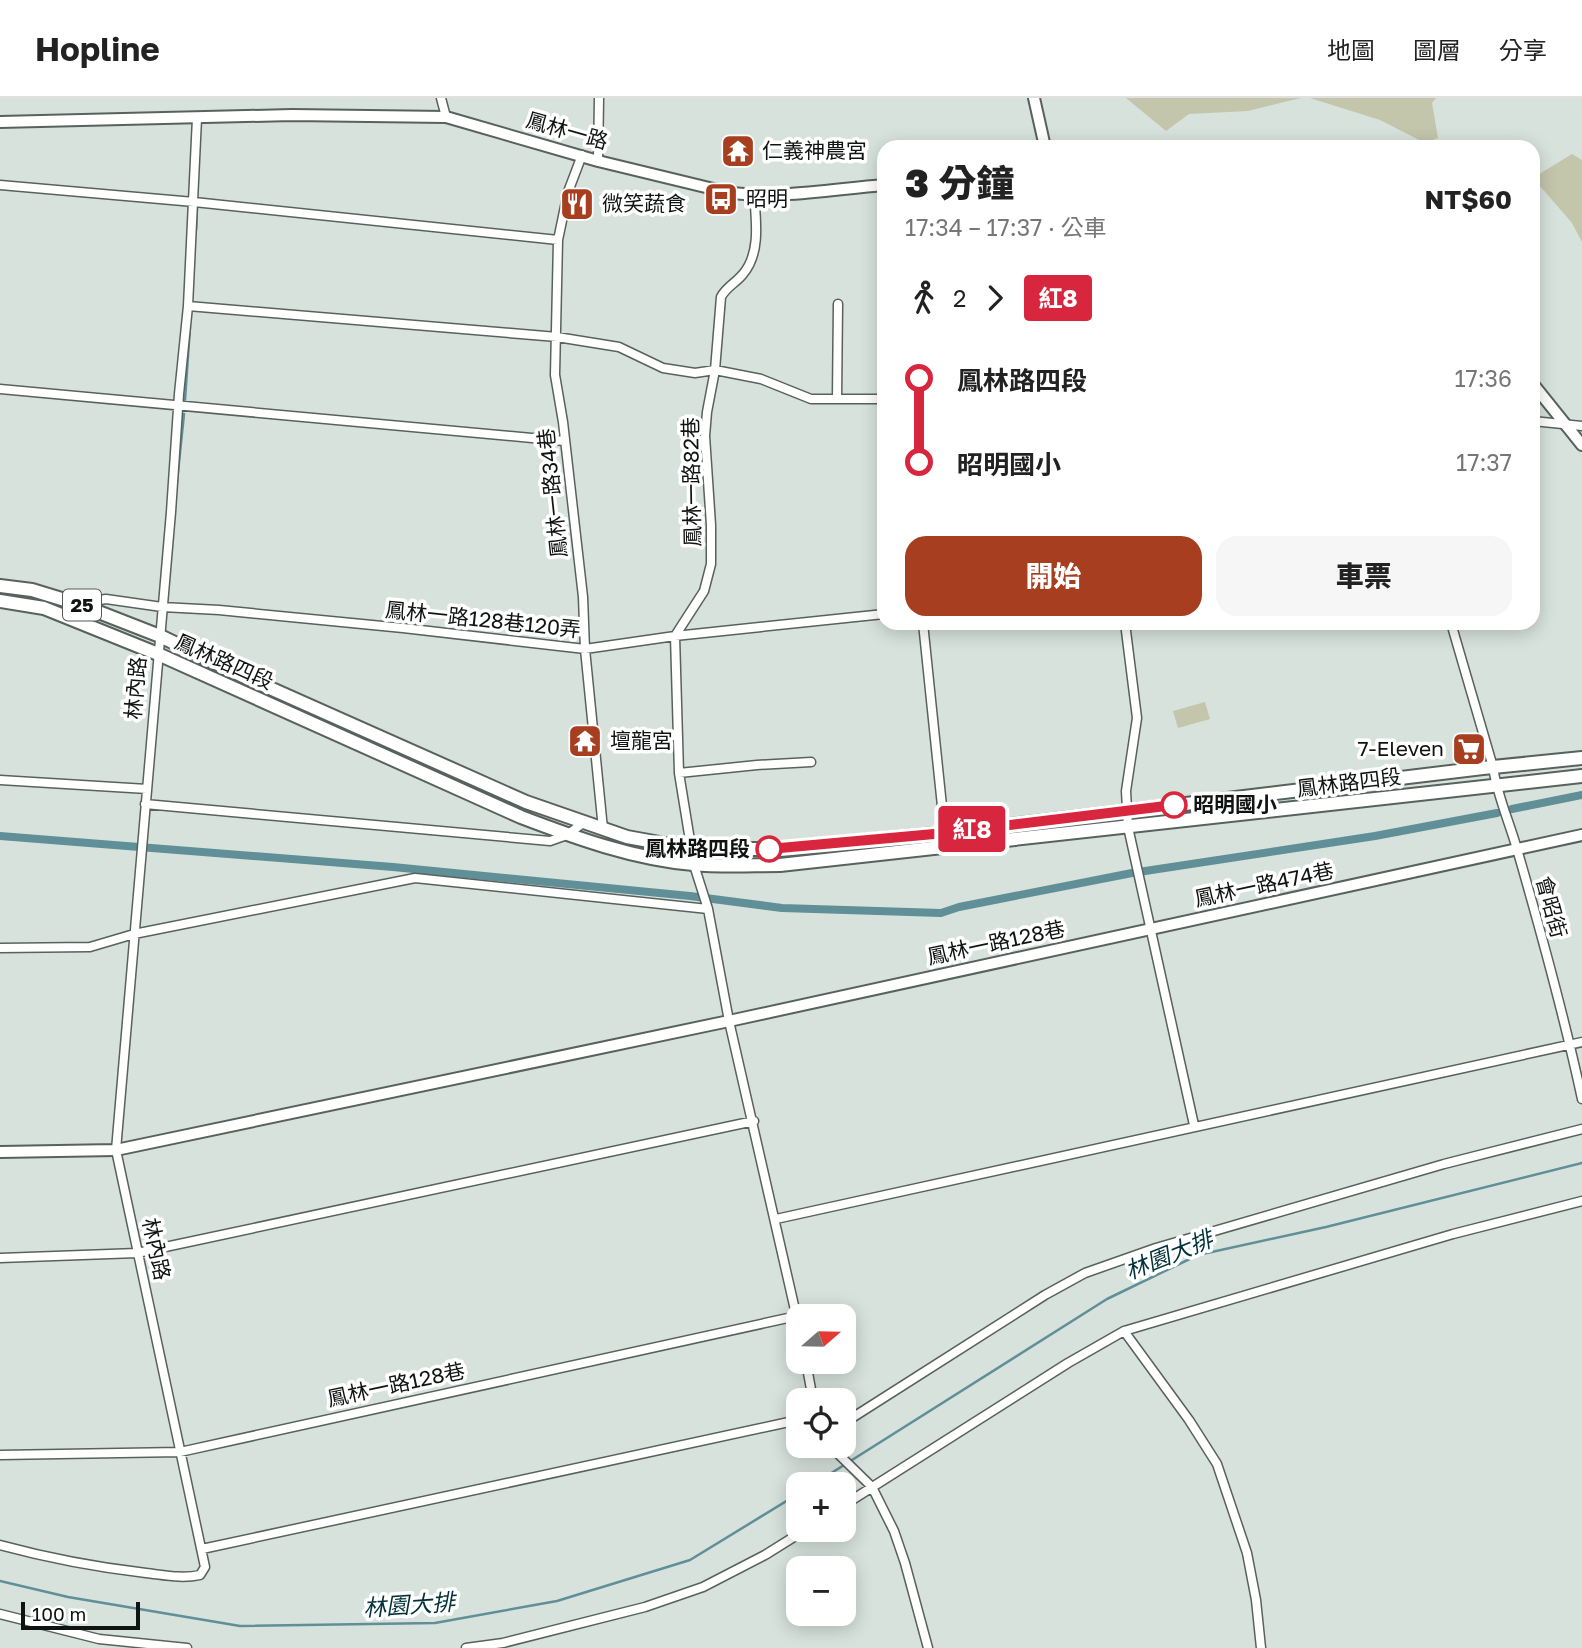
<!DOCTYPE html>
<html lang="zh-TW">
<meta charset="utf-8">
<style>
:root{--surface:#fff;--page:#f6f6f6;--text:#222;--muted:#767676;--line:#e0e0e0;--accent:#a63e1f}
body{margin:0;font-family:"Golos Text","Noto Sans TC",sans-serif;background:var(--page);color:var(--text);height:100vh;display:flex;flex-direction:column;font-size:26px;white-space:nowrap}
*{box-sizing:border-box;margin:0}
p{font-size:23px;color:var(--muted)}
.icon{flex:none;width:38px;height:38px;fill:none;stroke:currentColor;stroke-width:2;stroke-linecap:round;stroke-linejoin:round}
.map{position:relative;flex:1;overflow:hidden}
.sheet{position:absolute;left:877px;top:42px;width:663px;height:490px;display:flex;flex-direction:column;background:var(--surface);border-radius:21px;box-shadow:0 4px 18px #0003}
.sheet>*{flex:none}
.badge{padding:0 14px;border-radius:5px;font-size:24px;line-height:46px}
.needle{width:46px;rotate:70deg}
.tools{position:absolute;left:786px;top:1206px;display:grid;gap:14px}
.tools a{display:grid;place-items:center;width:70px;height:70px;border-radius:14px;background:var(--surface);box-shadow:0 4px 18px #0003;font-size:35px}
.scale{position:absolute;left:21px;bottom:18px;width:119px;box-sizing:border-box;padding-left:7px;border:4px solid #0f1311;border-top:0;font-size:19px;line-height:24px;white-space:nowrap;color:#0f1311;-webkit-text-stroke:5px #fff;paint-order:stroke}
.map>.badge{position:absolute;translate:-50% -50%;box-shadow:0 0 0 4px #fff}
.legs{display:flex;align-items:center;gap:10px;height:77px;padding:0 28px;font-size:23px}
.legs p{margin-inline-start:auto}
.headline{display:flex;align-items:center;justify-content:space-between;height:119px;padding:0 28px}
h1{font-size:38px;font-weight:800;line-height:52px}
.button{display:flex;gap:14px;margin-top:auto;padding:14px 28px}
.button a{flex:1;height:80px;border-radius:21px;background:var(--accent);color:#fff;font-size:28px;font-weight:800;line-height:80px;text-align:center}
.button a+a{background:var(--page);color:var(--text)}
ul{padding:0 28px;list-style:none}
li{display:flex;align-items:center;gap:24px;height:84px;font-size:26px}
li i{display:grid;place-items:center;width:10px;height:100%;margin:0 9px;background:currentColor}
li i::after{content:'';width:18px;height:18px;margin:-9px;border:5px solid;border-radius:50%;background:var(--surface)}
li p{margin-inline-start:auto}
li:first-child i{background:linear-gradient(#0000 50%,currentColor 0)}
li:last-child i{background:linear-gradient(currentColor 50%,#0000 0)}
header{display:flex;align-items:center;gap:42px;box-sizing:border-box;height:98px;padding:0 35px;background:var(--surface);border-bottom:2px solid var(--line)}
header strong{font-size:33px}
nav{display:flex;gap:38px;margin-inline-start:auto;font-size:24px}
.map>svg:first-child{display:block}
</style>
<header>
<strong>Hopline</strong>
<nav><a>地圖</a><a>圖層</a><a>分享</a></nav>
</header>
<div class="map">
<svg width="1582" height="1550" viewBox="0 0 1582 1550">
<rect width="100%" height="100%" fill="#d7e2dc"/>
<path fill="#c3c6ab" d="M1126 0H1301L1248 13 1189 16 1166 33Z
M1310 0H1436L1432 5 1438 40 1425 45 1380 22Z
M1572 56 1582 62V144L1572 125 1533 80Z
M1205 604 1210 621 1178 630 1173 613Z"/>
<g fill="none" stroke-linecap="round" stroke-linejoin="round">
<path stroke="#608f98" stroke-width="2.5" d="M196 132 197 111
M185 302 190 229
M176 393 184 316
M814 1386 1107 1201 1198 1157 1326 1129 1582 1065
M0 1483 68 1499 240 1528 435 1525 557 1503 690 1462 798 1396"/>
<path stroke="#608f98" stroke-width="8" d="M1512 711 1582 697
M0 738 393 769 690 798 782 810 941 815 959 809 1132 775 1375 738 1497 715"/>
<g stroke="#58625c" stroke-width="11">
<path id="street" d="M441 0 446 19
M582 57 568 94 558 142 555 277 563 324 583 499 585 551 603 731
M598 63 599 0
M0 87 194 104 558 142
M754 96C756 122 761 155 743 176 736 185 726 189 721 199L715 272 707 314 705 338 711 427V466L704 493 675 538 679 675 694 767 708 811 729 923 798 1225
M188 208 557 239 619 249 663 270 695 275 715 272 761 281 811 301H884
M0 291 564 343
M837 300 838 206
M1533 323 1582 328
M80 505 106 501 162 509 219 512 403 530 585 551 675 538 884 516
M923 525 945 737
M1125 525 1137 620 1126 693 1128 729 1194 1027
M1451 525 1493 669C1497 697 1509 723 1517 751 1541 834 1564 917 1582 1001
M679 675 757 667 811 664
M0 682 147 691
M145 706 550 743 567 737 583 725
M0 850 90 849 134 836 415 780 708 811
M776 1121 1582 944
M0 1160 137 1155 754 1023
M1124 1233 1189 1322 1217 1366 1247 1455 1256 1502 1261 1550
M806 1264 813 1302
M844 1325 1045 1197 1085 1175 1156 1150 1444 1066 1582 1031
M830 1348 872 1389 894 1433 905 1465 928 1550
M0 1357 180 1354 797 1218
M844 1407 1068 1265 1124 1233 1453 1136 1582 1103
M0 1447C48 1460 96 1469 146 1475 164 1477 182 1481 200 1477L205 1469 116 1052 171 414 179 296 188 208 197 20
M202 1451 798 1322
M0 1516 99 1541 187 1550
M466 1550 503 1545 645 1509 703 1489 765 1457 805 1432"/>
</g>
<g stroke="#58625c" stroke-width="14">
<path id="secondary" d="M1034 0 1045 49
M0 24 292 17 446 19 598 63 726 94C777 102 833 91 884 87
M1533 286 1582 347
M0 1054 116 1052 729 923 1582 737"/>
</g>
<g stroke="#58625c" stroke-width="16">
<path id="primary" d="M0 488 32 492 78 506 160 538 245 579 526 704 627 739 693 751H781L945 735 1483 670 1582 660
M0 503 44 510 158 556 521 719C576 740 634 761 693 766 722 769 752 767 780 767L1582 678"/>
</g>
<use href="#street" stroke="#fff" stroke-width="8"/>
<use href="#secondary" stroke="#fff" stroke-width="10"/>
<use href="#primary" stroke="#fff" stroke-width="12"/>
</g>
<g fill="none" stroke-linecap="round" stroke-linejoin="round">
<g stroke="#fff" stroke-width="16">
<path id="line-1" d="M769 751 945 735 1174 707"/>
</g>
<use href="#line-1" stroke="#d7263d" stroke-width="10"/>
</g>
<defs>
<g id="temple-square" transform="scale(1.75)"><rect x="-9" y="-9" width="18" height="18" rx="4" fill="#a63e1f" stroke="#fff"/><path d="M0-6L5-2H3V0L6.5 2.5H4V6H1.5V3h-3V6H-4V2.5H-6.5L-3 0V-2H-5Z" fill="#fff"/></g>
<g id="bus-square" transform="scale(1.75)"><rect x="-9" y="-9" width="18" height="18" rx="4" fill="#a63e1f" stroke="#fff"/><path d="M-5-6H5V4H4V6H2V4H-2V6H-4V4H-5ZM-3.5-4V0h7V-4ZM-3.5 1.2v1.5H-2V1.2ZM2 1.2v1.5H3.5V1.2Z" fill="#fff"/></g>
<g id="restaurant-square" transform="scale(1.75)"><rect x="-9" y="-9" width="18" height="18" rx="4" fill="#a63e1f" stroke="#fff"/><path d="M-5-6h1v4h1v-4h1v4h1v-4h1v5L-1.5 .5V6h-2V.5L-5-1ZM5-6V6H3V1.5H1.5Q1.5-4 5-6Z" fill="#fff"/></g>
<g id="supermarket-square" transform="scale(1.75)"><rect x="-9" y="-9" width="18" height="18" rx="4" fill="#a63e1f" stroke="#fff"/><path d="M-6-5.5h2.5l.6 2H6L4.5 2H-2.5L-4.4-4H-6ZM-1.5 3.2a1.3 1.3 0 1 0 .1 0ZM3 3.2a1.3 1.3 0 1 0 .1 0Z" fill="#fff"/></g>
</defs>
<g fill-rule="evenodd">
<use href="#temple-square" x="738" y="53"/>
<use href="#bus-square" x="721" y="101"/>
<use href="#restaurant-square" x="577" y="106"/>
<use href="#temple-square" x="585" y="643"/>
<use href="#supermarket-square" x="1469" y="651"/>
</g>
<g fill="#fff" stroke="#d7263d" stroke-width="3.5">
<circle cx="1174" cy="707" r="12"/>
<circle cx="769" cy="751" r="12"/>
</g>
<g text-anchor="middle" stroke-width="7" stroke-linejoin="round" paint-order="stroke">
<rect fill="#fff" stroke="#575a58" stroke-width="2" x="63" y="491.5" width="38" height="31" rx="5"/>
<g font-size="19" font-weight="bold" fill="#0f1311">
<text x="82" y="514">25</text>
</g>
<g font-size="21" fill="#0f1311" stroke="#fff">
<text transform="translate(567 33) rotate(16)" y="7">鳳林一路</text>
<text transform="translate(692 384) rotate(-91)" y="7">鳳林一路82巷</text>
<text transform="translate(553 395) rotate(-96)" y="7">鳳林一路34巷</text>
<text transform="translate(483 522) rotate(6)" y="7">鳳林一路128巷120弄</text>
<text transform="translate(224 564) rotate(24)" y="7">鳳林路四段</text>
<text transform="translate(136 590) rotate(-85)" y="7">林內路</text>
<text transform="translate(1349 685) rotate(-7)" y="7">鳳林路四段</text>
<text transform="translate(1264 787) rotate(-12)" y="7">鳳林一路474巷</text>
<text transform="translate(1551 809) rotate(75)" y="7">會昭街</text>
<text transform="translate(996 845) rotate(-12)" y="7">鳳林一路128巷</text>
<text transform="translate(156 1151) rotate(78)" y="7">林內路</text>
<text transform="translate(396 1287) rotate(-12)" y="7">鳳林一路128巷</text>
</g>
<g font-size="21" fill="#0f1311" stroke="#fff" text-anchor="start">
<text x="762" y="60">仁義神農宮</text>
<text x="746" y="108">昭明</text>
<text x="602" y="113">微笑蔬食</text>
<text x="610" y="650">壇龍宮</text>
<text x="1444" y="658" text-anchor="end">7-Eleven</text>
</g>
<g font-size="21" font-weight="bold" fill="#0f1311" stroke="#fff" text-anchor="start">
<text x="1193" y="714">昭明國小</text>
<text x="750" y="758" text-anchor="end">鳳林路四段</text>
</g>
<g font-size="23" font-style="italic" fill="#013138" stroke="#fff">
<text transform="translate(1169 1157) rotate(-22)" y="8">林園大排</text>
<text transform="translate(409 1507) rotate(-4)" y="8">林園大排</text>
</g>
</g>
</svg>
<div class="tools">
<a><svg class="needle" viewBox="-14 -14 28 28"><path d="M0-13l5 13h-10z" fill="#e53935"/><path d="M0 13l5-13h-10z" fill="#767676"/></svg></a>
<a><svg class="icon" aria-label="locate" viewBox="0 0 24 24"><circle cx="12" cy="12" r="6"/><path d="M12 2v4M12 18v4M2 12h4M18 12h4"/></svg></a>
<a>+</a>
<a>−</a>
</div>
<div class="scale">100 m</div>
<b class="badge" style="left:972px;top:731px;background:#d7263d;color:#fff">紅8</b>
<section class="sheet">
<div class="headline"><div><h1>3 分鐘</h1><p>17:34 – 17:37 · 公車</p></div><b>NT$60</b></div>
<div class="legs"><svg class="icon" aria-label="walk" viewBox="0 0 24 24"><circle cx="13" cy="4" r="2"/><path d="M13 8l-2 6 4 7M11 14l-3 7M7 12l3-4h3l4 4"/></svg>2<svg class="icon" aria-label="forward" viewBox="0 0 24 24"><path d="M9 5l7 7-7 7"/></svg><b class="badge" style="background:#d7263d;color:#fff">紅8</b></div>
<ul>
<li><i style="color:#d7263d"></i><b>鳳林路四段</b><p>17:36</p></li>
<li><i style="color:#d7263d"></i><b>昭明國小</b><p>17:37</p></li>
</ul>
<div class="button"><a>開始</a><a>車票</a></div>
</section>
</div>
